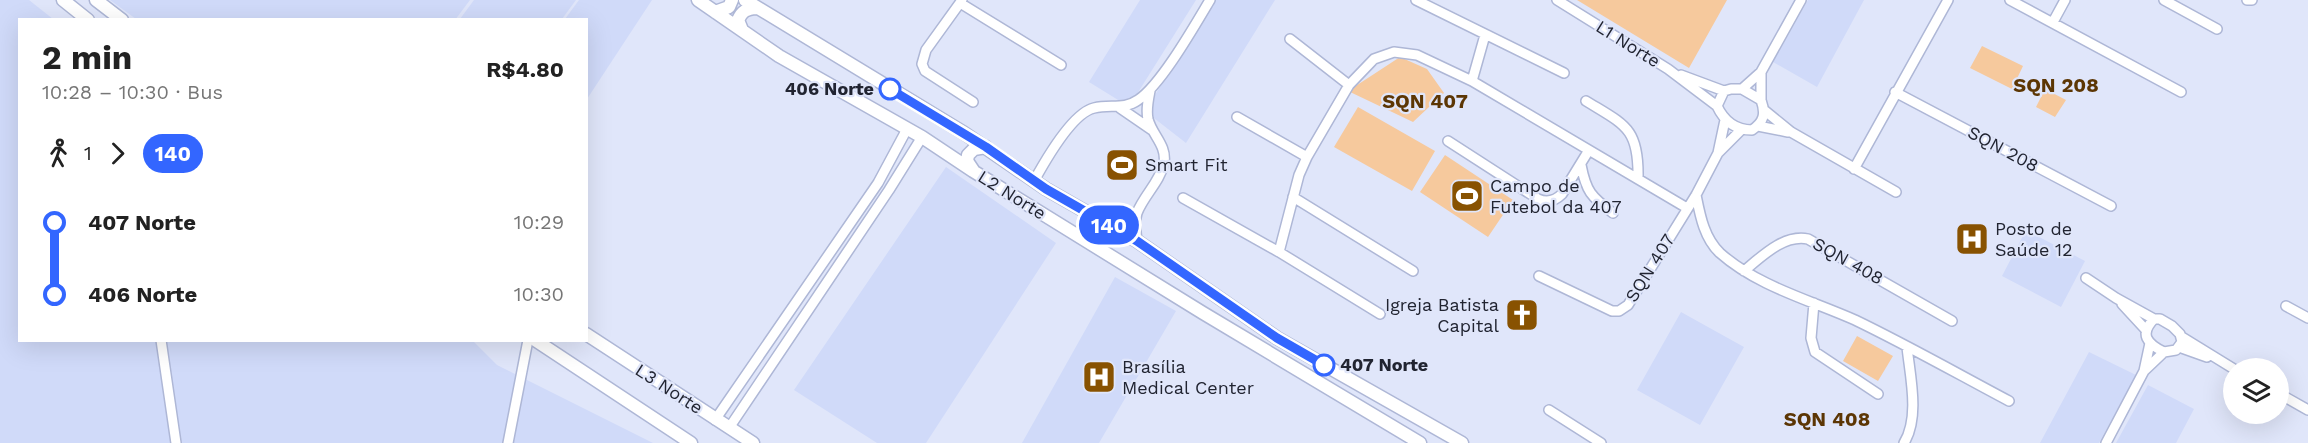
<!DOCTYPE html>
<meta charset="utf-8">
<style>
:root{--surface:#fff;--page:#f6f6f6;--text:#222;--muted:#767676}
body{margin:0;font-family:"Work Sans",sans-serif;background:var(--page);color:var(--text);height:100vh;display:flex;flex-direction:column;font-size:22px;white-space:nowrap}
*{box-sizing:border-box;margin:0}
p{font-size:20px;color:var(--muted)}
.icon{flex:none;width:33px;height:33px;fill:none;stroke:currentColor;stroke-width:2;stroke-linecap:round;stroke-linejoin:round}
.map{position:relative;flex:1;overflow:hidden}
.sheet{position:absolute;left:18px;top:18px;width:570px;height:324px;display:flex;flex-direction:column;background:var(--surface);border-radius:0px;box-shadow:0 6px 24px #0002}
.sheet>*{flex:none}
.badge{padding:0 12px;border-radius:20px;font-size:21px;line-height:39px}
.controls{position:absolute;left:2223px;top:358px;display:grid;gap:12px}
.controls a{display:grid;place-items:center;width:66px;height:66px;border-radius:50%;background:var(--surface);box-shadow:0 6px 24px #0002;font-size:30px}
.map>.badge{position:absolute;translate:-50% -50%;box-shadow:0 0 0 3px #fff}
.legs{display:flex;align-items:center;gap:9px;height:66px;padding:0 24px;font-size:20px}
.legs p{margin-inline-start:auto}
.head{display:flex;align-items:center;justify-content:space-between;height:102px;padding:0 24px}
h1{font-size:33px;font-weight:700;line-height:45px}
ul{padding:0 24px;list-style:none}
li{display:flex;align-items:center;gap:21px;height:72px;font-size:22px}
li i{display:grid;place-items:center;width:9px;height:100%;margin:0 8px;background:currentColor}
li i::after{content:'';width:15px;height:15px;margin:-8px;border:4px solid;border-radius:50%;background:var(--surface)}
li p{margin-inline-start:auto}
li:first-child i{background:linear-gradient(#0000 50%,currentColor 0)}
li:last-child i{background:linear-gradient(currentColor 50%,#0000 0)}
.map>svg:first-child{display:block}
</style>
<div class="map">
<svg width="2308" height="443" viewBox="0 0 2308 443">
<rect width="100%" height="100%" fill="#e0e6fa"/>
<path fill="#d0daf9" d="M0 0H29L53 19 20 20V340L473 341 497 365 653 443H0Z
M110 0H470L455 20 136 19Z
M474 0H576L562 19H460Z
M579 0H652L587 99 586 20 565 19Z
M1140 0H1196L1137 94 1123 103 1089 82Z
M1213 0H1275L1186 143 1150 115 1152 100Z
M1808 0H1864L1817 87 1773 62Z
M946 167 1056 243 926 443H877L794 390Z
M2026 230 2085 261 2061 307 2002 276Z
M1115 277 1176 311 1099 443H1022Z
M1681 312 1744 347 1700 425 1637 390Z
M2089 352 2136 375 2099 443H2040Z
M2148 385 2194 409 2176 443H2116Z"/>
<path fill="#f6c99d" d="M1577 0H1727L1689 68Z
M1982 46 2023 66 2012 89 1970 68Z
M1400 57 1427 69 1444 93 1413 122 1348 91Z
M2045 89 2066 100 2055 117 2036 107Z
M1358 107 1435 151 1412 191 1334 147Z
M1445 155 1513 200 1488 237 1420 192Z
M1857 336 1893 356 1878 381 1843 361Z"/>
<g fill="none" stroke-linecap="round" stroke-linejoin="round">
<g stroke="#aeb7d6" stroke-width="12">
<path id="minor" d="M962 0 926 50 922 64 925 71 973 102
M1416 0 1564 73
M1557 0 1668 69 1717 106
M2010 0 2181 92
M2164 0 2217 29
M2247 0H2252
M960 3 1061 65
M2053 22 2065 0
M1290 39 1349 85
M1681 75 1724 91
M1472 81 1485 35
M1731 89H1742L1761 100C1766 114 1764 122 1752 130 1735 130 1724 121 1717 106L1724 91Z
M1742 89 1761 72 1801 0
M1895 92 2111 206
M1761 100V72
M1586 101C1625 125 1639 128 1638 178
M1120 108 1152 130
M1764 110 1791 132 1896 192
M1237 117 1307 157
M1758 126 1788 132
M1448 141 1538 199C1547 203 1555 201 1562 194L1589 150
M1718 153 1725 120
M1581 165C1586 191 1591 197 1613 213
M1854 169 1948 0
M1034 181C1045 161 1072 113 1094 108 1110 104 1124 110 1138 100 1161 85 1195 25 1210 0
M1696 195C1700 215 1704 238 1720 253 1757 286 1810 300 1855 320 1907 345 1958 374 2009 401
M1293 197 1413 271
M1183 198 1279 252 1380 314
M1137 241C1136 232 1134 222 1137 213 1144 195 1160 182 1164 163 1167 145 1152 135 1148 119 1146 110 1148 101 1150 91
M1279 252 1299 175 1307 157 1349 85 1374 59 1394 52 1417 55 1472 81 1687 208
M1744 271C1762 256 1784 234 1808 239L1952 321
M1539 276 1612 311H1619L1628 305 1696 195 1718 153 1741 130
M2086 278 2116 298 2154 319H2160L2172 326 2180 334 2182 342 2176 350 2164 352C2147 344 2139 334 2154 319
M1814 303 1811 338 1815 352 1878 394
M2122 304 2146 330
M2286 306 2308 318
M2182 337 2234 369
M161 340 176 443
M2179 347 2207 357
M2144 371 2164 352
M2278 393 2308 410
M1549 410 1601 443
M715 420 878 183 907 129
M729 428 889 190 922 137
M508 443 528 340
M1904 443C1920 417 1910 376 1907 347
M2106 443 2144 371 2150 343"/>
</g>
<g stroke="#aeb7d6" stroke-width="15">
<path id="major" d="M63 0 88 20
M96 0 122 20
M698 0 779 56 922 137 973 171 1203 313 1420 443
M745 0 964 133 1046 189 1137 241 1277 338 1462 443
M715 12 729 7 732 0
M742 30 738 20C742 11 746 9 756 8
M973 170 967 161 968 155 974 149 986 147
M586 334 753 443
M535 340 691 443"/>
</g>
<use href="#minor" stroke="#fff" stroke-width="9"/>
<use href="#major" stroke="#fff" stroke-width="12"/>
</g>
<g fill="none" stroke-linecap="round" stroke-linejoin="round">
<g stroke="#fff" stroke-width="14">
<path id="line-1" d="M890 89 986 147 1046 189 1137 241 1277 338 1324 365"/>
</g>
<use href="#line-1" stroke="#36f" stroke-width="9"/>
</g>
<defs>
<g id="stadium-square" transform="scale(1.725)"><rect x="-9" y="-9" width="18" height="18" rx="4" fill="#885201" stroke="#e0e6fa"/><path d="M0-5a6.5 5 0 1 0 0 10a6.5 5 0 1 0 0-10ZM-3.5-1.8h7v3.6h-7Z" fill="#fff"/></g>
<g id="hospital-square" transform="scale(1.725)"><rect x="-9" y="-9" width="18" height="18" rx="4" fill="#885201" stroke="#e0e6fa"/><path d="M-5-5h3v3.5h4V-5h3V5h-3V1.5h-4V5h-3Z" fill="#fff"/></g>
<g id="church-square" transform="scale(1.725)"><rect x="-9" y="-9" width="18" height="18" rx="4" fill="#885201" stroke="#e0e6fa"/><path d="M-1.2-6h2.4v3.5h3.3v2.4h-3.3V6h-2.4V-.1h-3.3v-2.4h3.3Z" fill="#fff"/></g>
</defs>
<g fill-rule="evenodd">
<use href="#stadium-square" x="1122" y="165"/>
<use href="#stadium-square" x="1467" y="196"/>
<use href="#hospital-square" x="1972" y="239"/>
<use href="#church-square" x="1522" y="315"/>
<use href="#hospital-square" x="1099" y="377"/>
</g>
<g fill="#fff" stroke="#36f" stroke-width="3">
<circle cx="890" cy="89" r="10"/>
<circle cx="1324" cy="365" r="10"/>
</g>
<g text-anchor="middle" stroke-width="4.5" stroke-linejoin="round" paint-order="stroke">
<g font-size="18" fill="#212431" stroke="#e0e6fa">
<text transform="translate(1628 44) rotate(32)" y="6">L1 Norte</text>
<text transform="translate(2003 149) rotate(28)" y="6">SQN 208</text>
<text transform="translate(1012 195) rotate(32)" y="6">L2 Norte</text>
<text transform="translate(1848 261) rotate(29)" y="6">SQN 408</text>
<text transform="translate(1650 268) rotate(-58)" y="6">SQN 407</text>
<text transform="translate(669 389) rotate(33)" y="6">L3 Norte</text>
</g>
<g font-size="18" font-weight="bold" fill="#212431" stroke="#e0e6fa" text-anchor="end">
<text x="874" y="95">406 Norte</text>
<text x="1340" y="371" text-anchor="start">407 Norte</text>
</g>
<g font-size="18" fill="#212431" stroke="#e0e6fa" text-anchor="start">
<text x="1145" y="171">Smart Fit</text>
<text x="1490" y="192">Campo de<tspan x="1490" dy="21">Futebol da 407</tspan></text>
<text x="1995" y="235">Posto de<tspan x="1995" dy="21">Saúde 12</tspan></text>
<text x="1499" y="311" text-anchor="end">Igreja Batista<tspan x="1499" dy="21">Capital</tspan></text>
<text x="1122" y="373">Brasília<tspan x="1122" dy="21">Medical Center</tspan></text>
</g>
<g font-size="20" font-weight="bold" fill="#5c3604" stroke="#e0e6fa">
<text x="2056" y="92">SQN 208</text>
<text x="1425" y="108">SQN 407</text>
<text x="1827" y="426">SQN 408</text>
</g>
</g>
</svg>
<div class="controls">
<a><svg class="icon" aria-label="layers" viewBox="0 0 24 24"><path d="M12 4l9 5-9 5-9-5zM3 14l9 5 9-5"/></svg></a>
</div>
<b class="badge" style="left:1109px;top:225px;background:#36f;color:#fff">140</b>
<section class="sheet">
<div class="head"><div><h1>2 min</h1><p>10:28 – 10:30 · Bus</p></div><b>R$4.80</b></div>
<div class="legs"><svg class="icon" aria-label="walk" viewBox="0 0 24 24"><circle cx="13" cy="4" r="2"/><path d="M13 8l-2 6 4 7M11 14l-3 7M7 12l3-4h3l4 4"/></svg>1<svg class="icon" aria-label="forward" viewBox="0 0 24 24"><path d="M9 5l7 7-7 7"/></svg><b class="badge" style="background:#36f;color:#fff">140</b></div>
<ul>
<li><i style="color:#36f"></i><b>407 Norte</b><p>10:29</p></li>
<li><i style="color:#36f"></i><b>406 Norte</b><p>10:30</p></li>
</ul>
</section>
</div>
